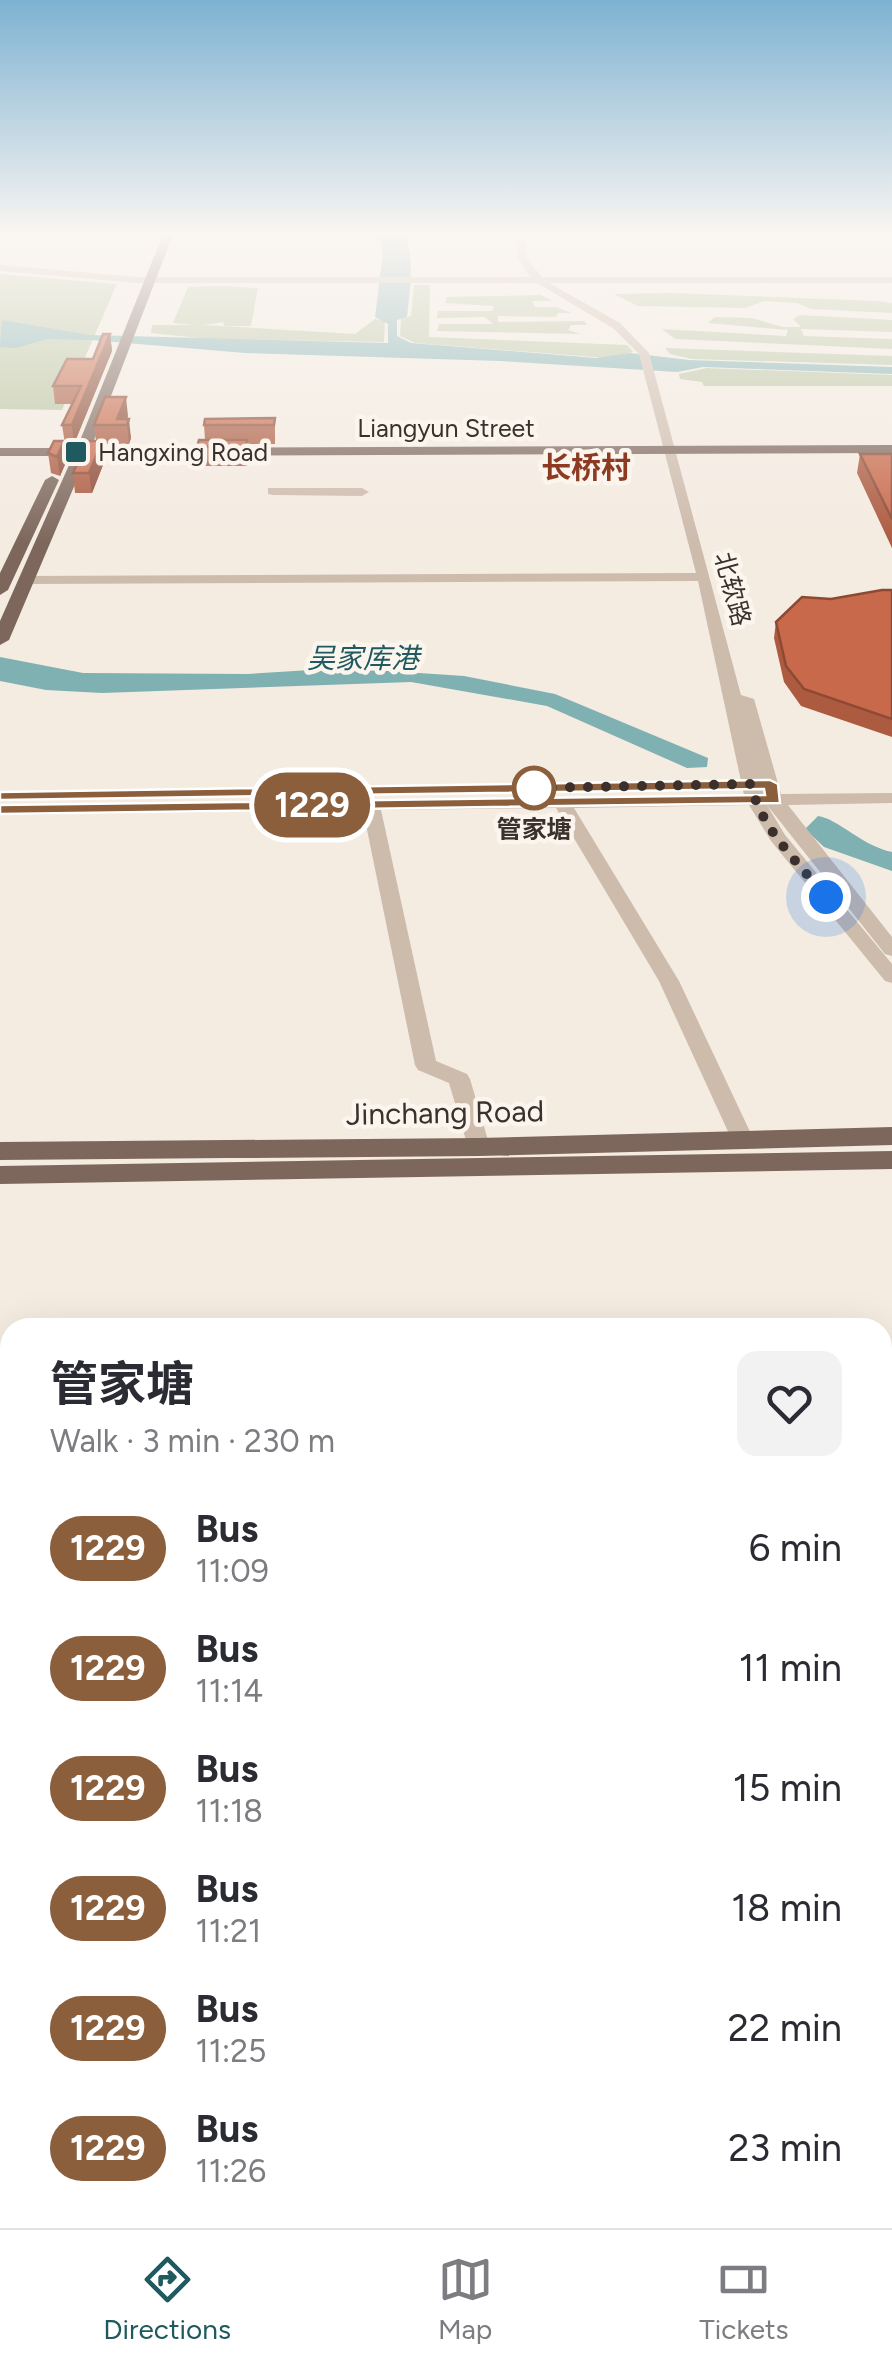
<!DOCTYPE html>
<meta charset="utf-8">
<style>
:root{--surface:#fff;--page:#f2f2f3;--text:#2b2b33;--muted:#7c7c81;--line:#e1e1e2;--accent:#1f5a5e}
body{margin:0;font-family:Figtree,"Noto Sans SC",sans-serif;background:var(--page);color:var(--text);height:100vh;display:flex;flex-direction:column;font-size:38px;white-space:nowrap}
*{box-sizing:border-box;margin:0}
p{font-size:32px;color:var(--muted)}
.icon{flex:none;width:55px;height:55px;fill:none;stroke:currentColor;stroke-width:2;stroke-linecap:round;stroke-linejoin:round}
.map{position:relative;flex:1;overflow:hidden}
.side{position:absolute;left:0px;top:1318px;width:892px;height:912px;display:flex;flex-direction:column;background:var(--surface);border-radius:30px 30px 0 0;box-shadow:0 10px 40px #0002}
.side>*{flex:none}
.badge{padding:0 20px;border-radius:32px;font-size:35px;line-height:65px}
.you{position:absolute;width:50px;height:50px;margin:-25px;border:8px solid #fff;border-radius:50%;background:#1a73e8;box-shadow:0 0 0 15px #1a73e833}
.map>.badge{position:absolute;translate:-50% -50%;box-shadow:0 0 0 5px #fff}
.round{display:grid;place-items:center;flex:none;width:105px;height:105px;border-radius:20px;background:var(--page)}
.overview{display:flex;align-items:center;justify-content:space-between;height:170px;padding:0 50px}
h1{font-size:48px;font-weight:700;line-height:75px}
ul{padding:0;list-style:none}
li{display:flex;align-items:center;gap:30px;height:120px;padding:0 50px}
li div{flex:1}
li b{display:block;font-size:38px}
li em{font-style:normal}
li .badge{min-width:110px;font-weight:700;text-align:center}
.dock{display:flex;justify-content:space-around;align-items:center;height:140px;border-top:2px solid var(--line);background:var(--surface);font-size:28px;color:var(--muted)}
.dock a{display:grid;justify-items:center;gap:5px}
.dock .active{color:var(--accent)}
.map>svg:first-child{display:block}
</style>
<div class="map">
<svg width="892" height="2228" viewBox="0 0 892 2228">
<rect width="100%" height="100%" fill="#f4ebe1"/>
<path fill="#b8c4a0" d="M0 274 117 284 62 410 0 409Z
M414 285H430L429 337 627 345 633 352 607 358 415 343 400 336 401 319 411 316Z
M224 286 258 288 251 326H224L223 322 204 325 355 334 375 319 385 321 384 342 209 339 151 333 152 325H197L173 323 188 287Z
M671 293 877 301 892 303V313L811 309 797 303 764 301 745 308 638 306 614 294Z
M541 295 553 301H532L535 307H556L571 313H558L556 317 498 316V322L584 321 587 325H571L568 330 581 334 437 331 439 324H493L485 317 437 318 438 311H492L494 306 445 303 447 297Z
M800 315 892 320V332L801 329 804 336 892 339V349L675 339 662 329 786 336 788 330 708 323 715 317 752 318 783 327H801L793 319Z
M665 348 892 356V365L692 359 670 354Z
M707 368 892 375V386H704L702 382 680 379 679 374Z"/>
<path fill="#7fb0b2" d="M377 232H404C415 260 410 287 407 317L397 320V336L411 343 596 358 630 353 689 360 892 367V374L703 367 677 372 500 361 245 353 91 340 47 339 16 348 0 347 2 320 90 335 388 343V324L375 317 383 252Z
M0 657 83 673 248 674 343 668 464 676 555 694 708 758 707 767 687 768 547 706 411 682 102 693 46 690 0 681Z
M818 816C837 818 862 846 892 852V871L824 847 805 829Z"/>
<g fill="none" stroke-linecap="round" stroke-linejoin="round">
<path fill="#cdbbac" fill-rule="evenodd" d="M514 232H524L527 259 542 277H892V283H549L620 323 649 353 741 695 754 699 781 794 892 793V803L788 805 892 937V956L885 954 767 805 785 835 892 964V983L885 981 771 841 749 805 574 808 679 981 753 1138 742 1146 731 1138 659 981 556 808 381 810 436 1061 467 1074 470 1079 490 1147 479 1155 468 1147 449 1083 418 1070 415 1065 363 810 0 815V805L744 795 698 581 26 584 19 580 26 576 696 573 639 354 613 328 537 283H138L0 271V265L138 277H530L518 259Z
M268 488H362L369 492 362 496 273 495 268 494Z
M892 1719V1749L882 1750V1720Z
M10 1778V1810L0 1811V1779Z
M718 2220H758L759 2228H719Z"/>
<path fill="#7d675c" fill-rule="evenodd" d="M164 232H174L91 448 892 445V453L87 456 9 640 0 645V621L73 456H0V448H77Z
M52 476 59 480 8 590 0 595V573L45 480Z
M892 1127V1145L479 1156 0 1160V1142L479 1138Z
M892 1151V1169L0 1184V1166Z"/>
</g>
<path fill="#ac5a40" d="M110 334 112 351 74 444H65L62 425 72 404H55L53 386 93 359Z
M128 416 127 419 131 438 129 444H103L105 460 92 493H75L73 473 96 441 94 425Z
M275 418V444H247L249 459 247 466H199L197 447 205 440 204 425Z
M48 453 67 460 60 476 51 473Z
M860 454H892V548L857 473Z
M892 590V737L801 706 784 682 774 638 776 622 831 599Z"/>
<path fill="#8c4a34" d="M110 334 112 351 74 444 72 425Z
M126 397 128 416 124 425 117 419Z
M129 419 131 438 129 444 127 425Z
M64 441 67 460 60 476 57 457Z
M102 441 105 460 92 493 89 473Z"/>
<path fill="#c8694b" stroke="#8c4a34" stroke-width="2.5" d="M103 334H110L72 425H62L81 386H53L67 359H93Z
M105 397H126L117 419H129L127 425H94Z
M275 418 274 425H204L205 419Z
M199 440H247L246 446 197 447Z
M54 441H64L57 457 48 453Z
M87 441H102L89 473H73Z
M860 454H892V519Z
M882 590H892V719L804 689 786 666 776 622 802 597 831 599Z"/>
<linearGradient id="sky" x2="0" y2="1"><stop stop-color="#7eb2d2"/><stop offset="0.43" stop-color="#faf6f2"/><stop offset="1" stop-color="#faf6f2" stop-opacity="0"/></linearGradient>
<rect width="892" height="544" fill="url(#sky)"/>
<path fill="#8b5e3c" stroke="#fff" stroke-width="2.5" d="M770 780 778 784 780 803 0 814V805L765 795 764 789 0 800V792Z"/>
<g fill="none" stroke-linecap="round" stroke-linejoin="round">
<path stroke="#3b302b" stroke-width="10" stroke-dasharray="0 18" d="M534 788 751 784C760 828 799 863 826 897"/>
</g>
<rect fill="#1f5a5e" stroke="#fbf5ee" stroke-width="4" x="64" y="440" width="24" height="24" rx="5"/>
<circle fill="#fff" stroke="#8b5e3c" stroke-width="5" cx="534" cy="788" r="20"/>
<g text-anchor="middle" stroke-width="9" stroke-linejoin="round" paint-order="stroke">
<g font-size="25" fill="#3b302b" stroke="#fbf5ee">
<text x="446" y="437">Liangyun Street</text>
<text transform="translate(733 589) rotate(75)" y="9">北软路</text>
</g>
<g font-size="25" fill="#3b302b" stroke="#fbf5ee" text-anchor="start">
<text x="98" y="461">Hangxing Road</text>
</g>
<g font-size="25" font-weight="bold" fill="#3b302b" stroke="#fbf5ee">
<text x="534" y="838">管家塘</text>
</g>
<g font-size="28" font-style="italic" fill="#1f5a5e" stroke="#fbf5ee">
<text x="363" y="668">吴家库港</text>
</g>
<g font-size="30" font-weight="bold" fill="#8c3b22" stroke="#fbf5ee">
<text x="586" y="478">长桥村</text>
</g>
<g font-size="30" fill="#3b302b" stroke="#fbf5ee">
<text transform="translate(445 1113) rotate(-1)" y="10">Jinchang Road</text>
</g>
</g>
</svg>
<div class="you" style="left:826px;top:897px"></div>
<b class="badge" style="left:312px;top:805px;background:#8b5e3c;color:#fff">1229</b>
<section class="side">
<div class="overview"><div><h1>管家塘</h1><p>Walk · 3 min · 230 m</p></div><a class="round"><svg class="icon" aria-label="heart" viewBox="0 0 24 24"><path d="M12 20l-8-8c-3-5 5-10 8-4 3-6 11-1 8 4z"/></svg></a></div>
<ul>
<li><span class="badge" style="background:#8b5e3c;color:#fff">1229</span><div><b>Bus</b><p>11:09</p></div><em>6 min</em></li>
<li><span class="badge" style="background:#8b5e3c;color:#fff">1229</span><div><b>Bus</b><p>11:14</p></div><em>11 min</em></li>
<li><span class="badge" style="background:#8b5e3c;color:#fff">1229</span><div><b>Bus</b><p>11:18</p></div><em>15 min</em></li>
<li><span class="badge" style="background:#8b5e3c;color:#fff">1229</span><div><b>Bus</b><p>11:21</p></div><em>18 min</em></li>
<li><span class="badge" style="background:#8b5e3c;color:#fff">1229</span><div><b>Bus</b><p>11:25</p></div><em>22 min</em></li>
<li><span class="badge" style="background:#8b5e3c;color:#fff">1229</span><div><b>Bus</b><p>11:26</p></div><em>23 min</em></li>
</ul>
</section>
</div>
<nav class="dock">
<a class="active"><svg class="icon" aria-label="directions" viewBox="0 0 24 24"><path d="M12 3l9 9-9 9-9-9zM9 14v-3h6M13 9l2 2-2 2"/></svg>Directions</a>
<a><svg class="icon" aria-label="map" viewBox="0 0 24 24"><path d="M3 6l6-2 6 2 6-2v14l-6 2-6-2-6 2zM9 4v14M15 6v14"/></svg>Map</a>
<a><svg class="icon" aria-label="tickets" viewBox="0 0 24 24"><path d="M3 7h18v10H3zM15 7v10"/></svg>Tickets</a>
</nav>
